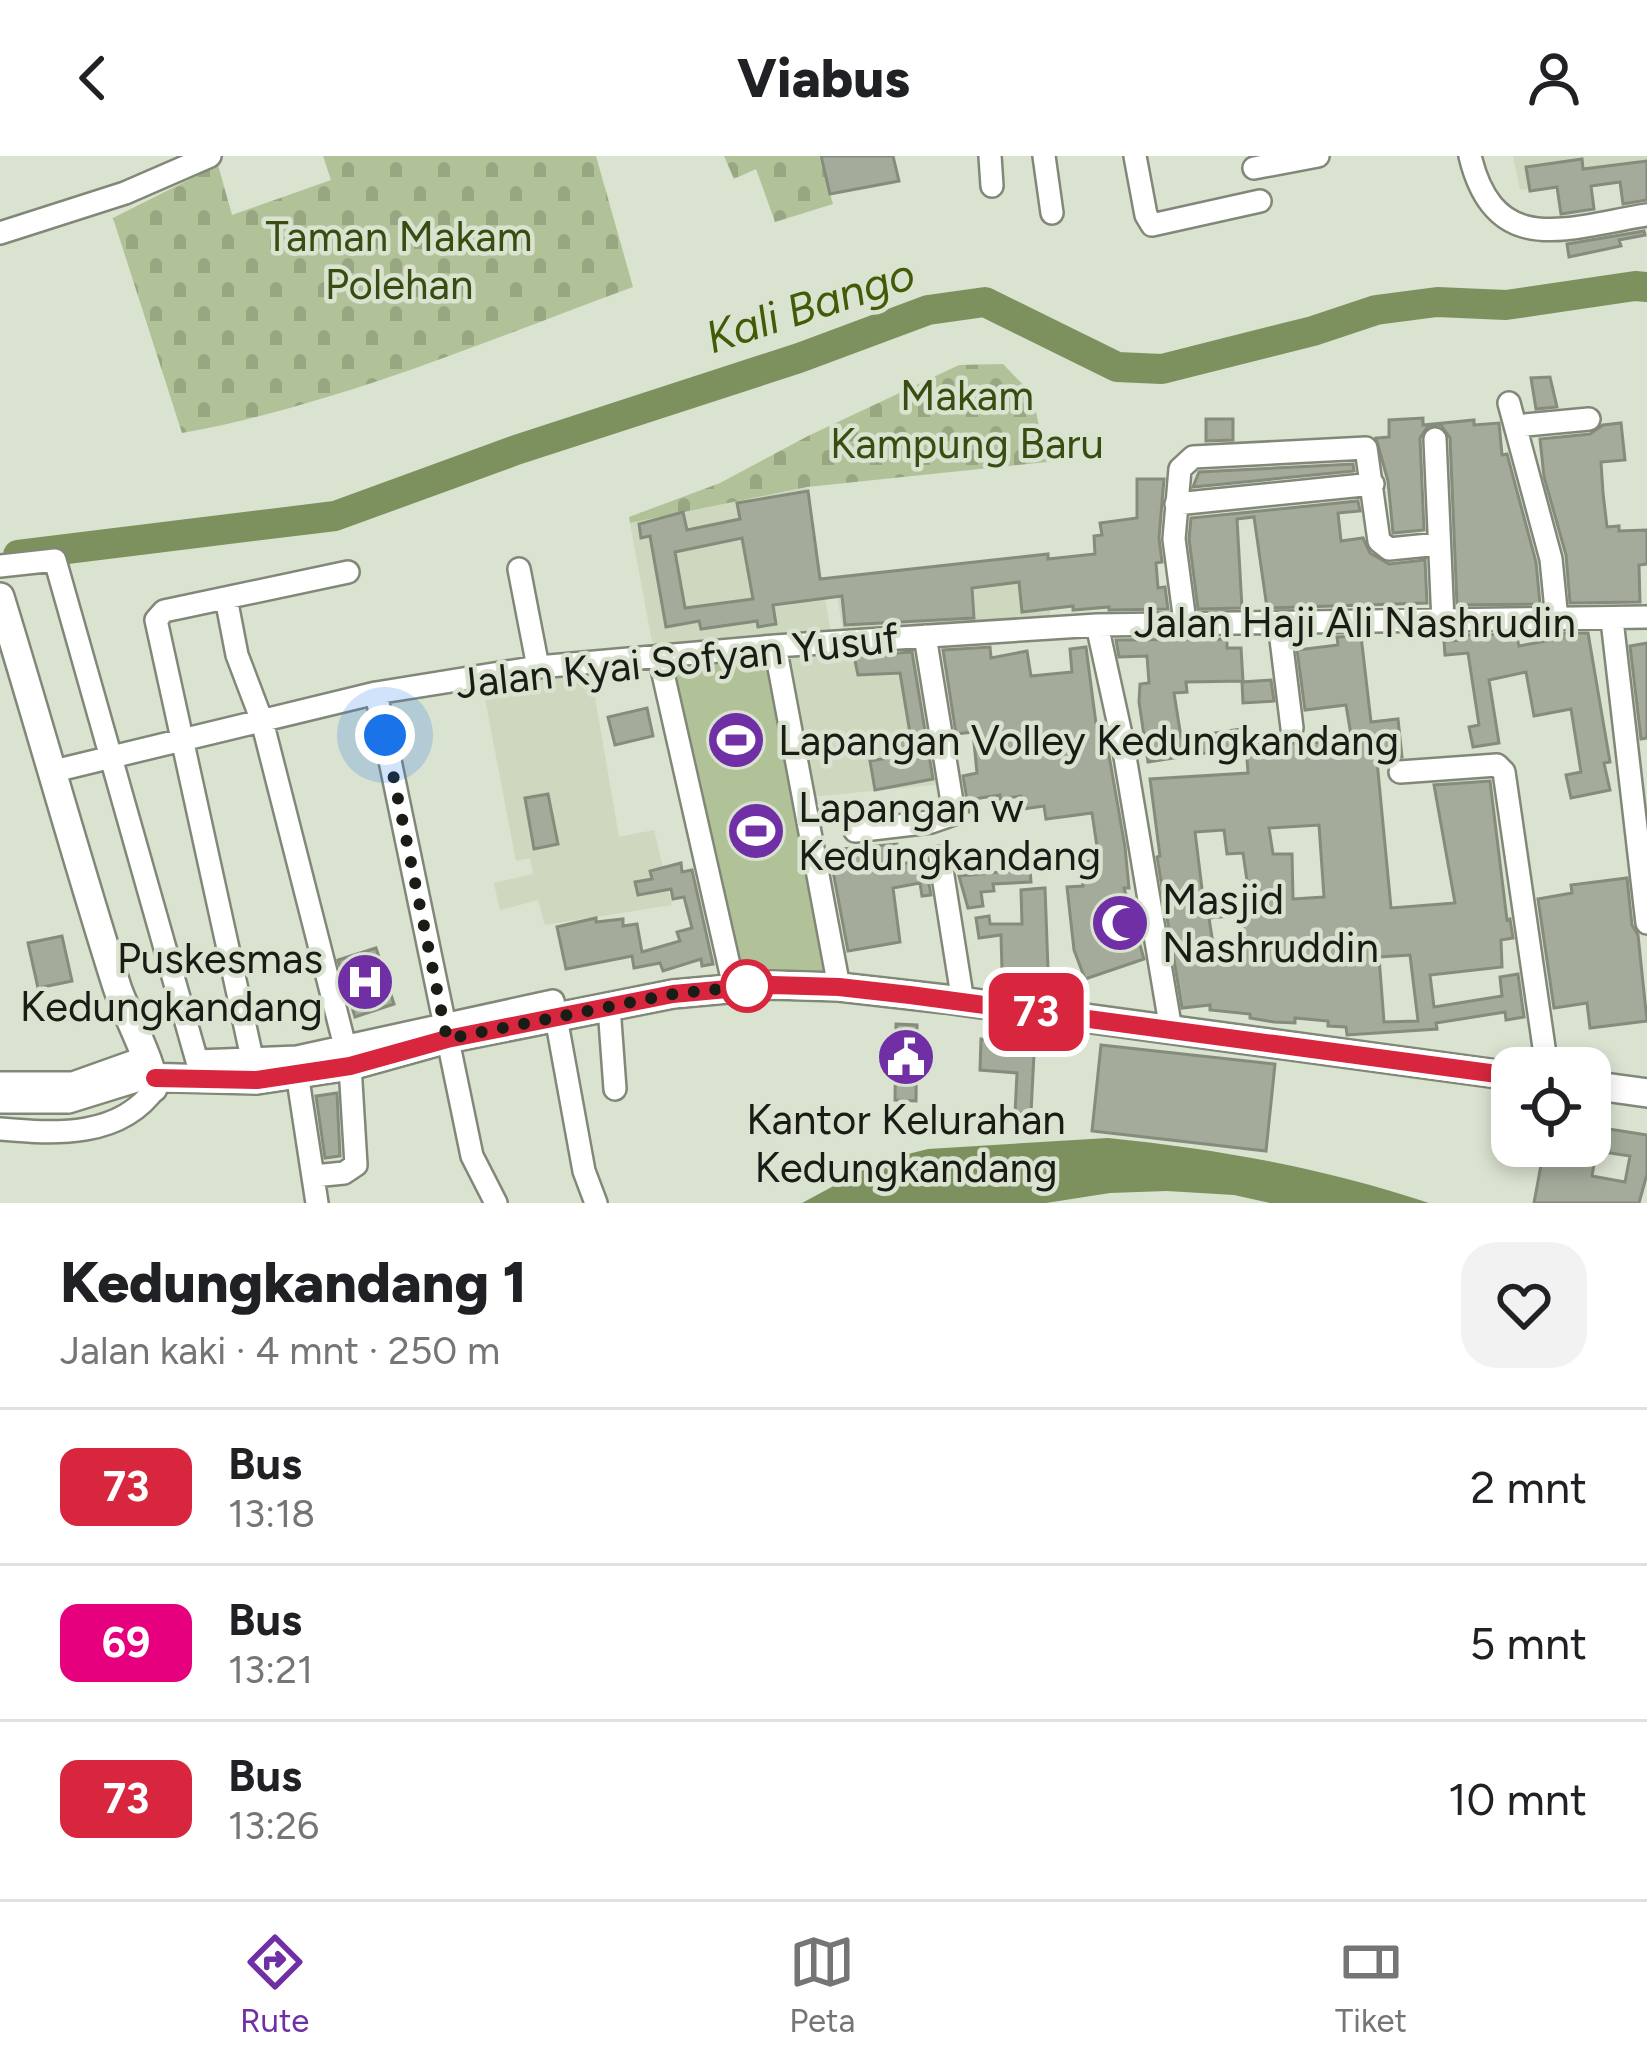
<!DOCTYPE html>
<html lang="id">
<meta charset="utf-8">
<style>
:root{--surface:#fff;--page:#f2f2f2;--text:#202124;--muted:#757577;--line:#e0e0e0;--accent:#702fa4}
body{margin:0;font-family:Figtree,sans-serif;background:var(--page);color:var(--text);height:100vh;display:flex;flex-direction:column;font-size:45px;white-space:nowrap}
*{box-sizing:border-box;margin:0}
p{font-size:39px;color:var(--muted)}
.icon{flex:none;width:66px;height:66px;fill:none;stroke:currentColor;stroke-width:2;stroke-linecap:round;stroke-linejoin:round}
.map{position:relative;height:1047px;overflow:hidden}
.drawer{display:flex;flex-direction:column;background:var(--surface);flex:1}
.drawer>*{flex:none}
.badge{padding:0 24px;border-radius:18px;font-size:42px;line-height:78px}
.controls{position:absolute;left:1491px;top:891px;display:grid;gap:24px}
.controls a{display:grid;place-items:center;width:120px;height:120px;border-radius:24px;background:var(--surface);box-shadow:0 6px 18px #0003;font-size:60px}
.you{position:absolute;width:60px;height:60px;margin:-30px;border:9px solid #fff;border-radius:50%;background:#1a73e8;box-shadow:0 0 0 18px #1a73e833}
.map>.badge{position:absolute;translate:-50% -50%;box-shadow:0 0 0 6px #fff}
.round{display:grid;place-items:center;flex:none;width:126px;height:126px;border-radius:36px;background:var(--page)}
.summary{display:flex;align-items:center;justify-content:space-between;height:204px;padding:0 60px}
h1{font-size:57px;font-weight:800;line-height:90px}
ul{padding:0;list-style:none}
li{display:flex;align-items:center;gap:36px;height:156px;padding:0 60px;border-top:3px solid var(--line)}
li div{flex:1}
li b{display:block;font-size:45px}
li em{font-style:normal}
li .badge{min-width:132px;font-weight:700;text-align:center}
header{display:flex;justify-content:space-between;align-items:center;height:156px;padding:0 60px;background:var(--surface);font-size:54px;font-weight:800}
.dock{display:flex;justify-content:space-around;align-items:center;height:168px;border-top:3px solid var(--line);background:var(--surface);font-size:33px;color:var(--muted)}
.dock a{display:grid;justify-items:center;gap:6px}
.dock .selected{color:var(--accent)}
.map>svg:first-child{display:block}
</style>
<header><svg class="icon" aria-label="back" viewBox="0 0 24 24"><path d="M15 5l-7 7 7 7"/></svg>Viabus<svg class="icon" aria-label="person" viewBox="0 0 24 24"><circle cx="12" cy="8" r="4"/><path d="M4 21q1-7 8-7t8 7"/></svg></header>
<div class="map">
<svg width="1647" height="1047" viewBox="0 0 1647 1047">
<defs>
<pattern id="cemetery-stones" width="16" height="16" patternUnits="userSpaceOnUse" patternTransform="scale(3)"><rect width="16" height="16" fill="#b2c298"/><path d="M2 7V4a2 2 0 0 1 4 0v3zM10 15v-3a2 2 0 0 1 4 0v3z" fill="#98a682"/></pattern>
</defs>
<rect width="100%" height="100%" fill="#dae2d0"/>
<path fill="#cdd8bf" d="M1513 0H1647V19L1520 34Z
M807 331 831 477 653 491 630 367Z
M1045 406 1051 464 844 482 835 426Z
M920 486 945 628 809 641 780 498Z
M580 513 592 524 619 681 654 674 672 749 545 769 538 744 500 754 494 727 533 718 530 702 516 705 483 532Z"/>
<path fill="url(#cemetery-stones)" d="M323 0H596L633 131C486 185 337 249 182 277L113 62 218 9 232 59 331 24Z
M724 0H819L833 48 775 66 756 13 734 23Z
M1003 208 1032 238 1047 306 807 331 630 367 629 361 720 327 808 280 959 209Z"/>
<path fill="#b2c298" d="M770 500 829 818 739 817 670 508Z"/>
<path fill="#7d915e" d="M1108 982C1217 993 1325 1012 1429 1047H1270L1234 1039 1167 1035 1110 1037 1046 1047H802L880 1005 928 993Z"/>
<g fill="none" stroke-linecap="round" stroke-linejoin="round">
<path stroke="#7d915e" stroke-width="30" d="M18 399 335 360 516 294 799 202 928 154 985 146 1117 211 1162 213 1313 175 1376 154 1437 146 1506 149 1635 130 1647 131"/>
</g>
<path fill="#a4ab9a" stroke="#858c7b" stroke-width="3" fill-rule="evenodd" d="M821 0H893L899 25 830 38Z
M1582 3 1583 13 1647 5V44L1623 48 1620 26 1591 30 1594 53 1561 58 1557 31 1530 35 1526 11Z
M1644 75 1645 79 1619 84 1621 90 1569 101 1567 88Z
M1550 221 1557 251 1536 253 1531 222Z
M1423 262V269L1474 264V269L1499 267 1502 299 1507 298 1536 406 1540 448 1457 449 1450 282 1441 269 1428 270 1420 282 1424 374 1393 377 1388 325 1376 282 1389 281V264Z
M1206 263H1233V284L1206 285Z
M1621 267 1625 304 1601 306 1603 337 1607 371 1619 370V375L1647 374V408L1639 409 1640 446 1570 447 1566 399 1544 321 1540 283 1590 278 1603 269Z
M1353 308 1354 315 1193 331 1199 316Z
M1137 323H1164L1159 382 1162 406 1156 407 1158 432 1165 431 1168 453 1109 454V451L1073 454V450L1022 456 1019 426 972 432 974 462 845 469 842 440 773 449 776 468 758 471 757 465 701 473 699 465 666 471 650 380 641 382 639 368 683 356 687 374 740 363 737 347 808 335 820 423 1048 398V403L1095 398 1094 380 1102 379 1100 367 1137 362ZM742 382 753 443 685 452 675 396Z
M1358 345 1360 355 1338 357 1341 385 1363 382 1370 397 1389 408 1425 404 1427 447 1267 452 1254 361 1237 363 1242 452 1198 453 1189 383 1191 362Z
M1563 477H1588L1610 606 1604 607 1610 634 1571 642 1566 619 1581 616 1571 553 1534 560 1526 516 1489 524 1499 587 1473 591 1469 571 1479 569 1468 497 1445 499 1444 485 1465 484V479L1516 478 1519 490 1563 482Z
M1361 480 1371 566 1398 563 1402 601 1377 605 1391 752 1455 747 1434 629 1490 625 1507 764 1510 763 1513 782 1501 784 1502 811 1430 819 1434 851 1502 840 1500 821 1518 818 1524 861 1506 864 1505 856 1436 867 1437 873 1347 879 1346 871 1328 870V865L1295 862V867L1274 866 1250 862V858L1210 854V849L1182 852 1157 701 1160 700 1150 623 1248 617 1246 589 1352 585 1346 549 1305 554 1297 494 1338 489 1337 481ZM1319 669 1324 741 1293 743 1292 698H1273L1269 672ZM1224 674 1227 698 1243 697 1249 738 1203 741 1195 676ZM1242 759 1244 784 1213 788 1209 762ZM1410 799 1418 865 1384 866 1379 801Z
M1227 483V492H1241L1243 525 1186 526 1187 536 1174 537 1181 581H1216L1215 577 1241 573 1244 591 1148 606 1139 546 1140 528 1149 527 1147 500 1119 501 1116 484Z
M1647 487V582L1641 583 1630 490Z
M990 491 991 502 1027 495 1031 520 1072 516 1070 493 1086 491 1098 583 1106 582 1125 691 1129 732H1124L1144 803 1085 823 1074 794 1067 731 1083 730 1080 706 1099 704 1092 657 1046 663 1044 650 1023 653 1021 640 1000 643V639L974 643 975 655 969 656 963 620 977 617 973 576 956 578 943 494Z
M912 496 933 623 875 634 870 605 899 600 895 580 910 577 900 517 858 519 854 500Z
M1271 524 1274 545 1243 547 1242 526Z
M647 552 653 580 615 589 608 561Z
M548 638 558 688 534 693 525 642Z
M897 688 900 708 912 706 913 713 926 712 931 739 922 740 920 727 893 732 900 786 848 795 829 694Z
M681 707 682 716 692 714 713 808 702 810 701 803 663 815 660 807 634 812 632 800 566 813 557 771 596 762V766L623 763V770L637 768 642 796 680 785 677 776 692 772 684 741 673 743 671 733 638 739 635 726 652 723 650 715Z
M1030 713 1031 726 993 728 994 735 981 736 983 750 968 752 959 720Z
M1627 722 1632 769 1638 779 1647 865 1590 872 1587 847 1554 852 1538 743 1572 737 1571 729Z
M1045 732 1048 813 1002 814 1001 779 979 782 976 762 989 760 990 768H1022L1021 734Z
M62 780 72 825 38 832 28 787Z
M376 792 394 848 355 861 338 804Z
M896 868 917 869 916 945 895 944Z
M981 883 1014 885V897L1034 898 1031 957H1015L1017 917 980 914Z
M1101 889 1275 908 1266 995 1092 975Z
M337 937 340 1000 325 1002 316 940Z
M1590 970 1647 979V1018L1639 1047H1534L1541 1009 1537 1008 1540 990 1596 997 1592 1020 1625 1026 1630 1000 1590 994Z"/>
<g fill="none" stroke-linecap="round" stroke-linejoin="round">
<g stroke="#828878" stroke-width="26">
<path id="minor" d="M990 0 992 30
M1044 0 1052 57
M1135 0 1146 59 1152 69 1260 45
M1470 0C1495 104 1568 71 1647 59
M1254 12 1318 0
M0 77 125 37 210 0
M1509 247 1551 403 1557 464
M1515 270 1589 263
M1435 283 1443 466
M1176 348 1373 328
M0 410 55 404 197 905 297 901 553 845 584 1015 596 1047
M519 413 538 511
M226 442 237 499 262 565 350 910 356 1009 344 1017 314 1020
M1612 464 1647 767
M1185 466 1174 383 1180 313 1193 301 1366 292 1379 385 1389 393 1439 388
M1279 467 1292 572
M1097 469 1122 583 1171 874
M775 490 839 831
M659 500 734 831
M376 537 472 1000 496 1047
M50 616 376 537 538 511 775 490 1097 469 1647 461
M1400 616 1497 609 1504 616 1547 912
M855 675 931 666 954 658 925 480
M940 701 963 846
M609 851 615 933
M254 911 156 464 164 455 348 416
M297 917 317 1047
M0 927H73L146 901
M0 973C56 978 121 982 156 931"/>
</g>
<g stroke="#828878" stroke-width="32">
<path id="major" d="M0 441C40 571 76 702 117 831 124 853 158 918 153 932
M1590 929 1647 937
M0 943H68L139 921 257 924 350 910 447 883 673 838 772 829 839 831 945 843 1512 920"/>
</g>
<use href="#minor" stroke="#fff" stroke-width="21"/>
<use href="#major" stroke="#fff" stroke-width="27"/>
</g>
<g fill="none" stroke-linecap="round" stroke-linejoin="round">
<g stroke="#fff" stroke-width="27">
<path id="line" d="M155 922 257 924 350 910 447 883 673 838 772 829 839 831 910 839 1512 920"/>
</g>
<use href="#line" stroke="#d7263d" stroke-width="18"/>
<path stroke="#1a1c16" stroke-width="12" stroke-dasharray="0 21.6" d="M385 579 447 883 673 838 747 830"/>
</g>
<defs>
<g id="stadium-disc" transform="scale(3)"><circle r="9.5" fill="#702fa4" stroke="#dae2d0"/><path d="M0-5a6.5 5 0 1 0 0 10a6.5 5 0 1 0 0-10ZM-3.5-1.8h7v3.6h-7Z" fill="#fff"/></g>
<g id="mosque-disc" transform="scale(3)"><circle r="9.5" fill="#702fa4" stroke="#dae2d0"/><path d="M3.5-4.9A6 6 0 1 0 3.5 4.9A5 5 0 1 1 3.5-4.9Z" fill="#fff"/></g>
<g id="hospital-disc" transform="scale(3)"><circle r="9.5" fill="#702fa4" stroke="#dae2d0"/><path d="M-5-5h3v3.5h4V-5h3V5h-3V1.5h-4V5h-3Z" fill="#fff"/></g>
<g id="civic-disc" transform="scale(3)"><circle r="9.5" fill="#702fa4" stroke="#dae2d0"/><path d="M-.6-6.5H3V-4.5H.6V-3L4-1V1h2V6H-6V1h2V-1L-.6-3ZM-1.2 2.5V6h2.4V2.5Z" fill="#fff"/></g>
</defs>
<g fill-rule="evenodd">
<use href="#stadium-disc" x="736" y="584"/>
<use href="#stadium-disc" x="756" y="675"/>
<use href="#mosque-disc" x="1120" y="767"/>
<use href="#hospital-disc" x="365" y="826"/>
<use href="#civic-disc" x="906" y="901"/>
</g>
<circle fill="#fff" stroke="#d7263d" stroke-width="6" cx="747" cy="830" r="24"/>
<g text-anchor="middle" stroke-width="9" stroke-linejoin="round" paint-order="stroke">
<g font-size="42" fill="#3a4c12" stroke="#dae2d0">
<text x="399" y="95">Taman Makam<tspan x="399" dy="48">Polehan</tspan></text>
<text x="967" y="254">Makam<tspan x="967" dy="48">Kampung Baru</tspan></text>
</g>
<g font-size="42" fill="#1a1c16" stroke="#dae2d0">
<text x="1355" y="481">Jalan Haji Ali Nashrudin</text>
<text transform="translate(677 504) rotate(-6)" y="15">Jalan Kyai Sofyan Yusuf</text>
</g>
<g font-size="42" fill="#1a1c16" stroke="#dae2d0" text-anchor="start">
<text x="778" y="599">Lapangan Volley Kedungkandang</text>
<text x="798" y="666">Lapangan w<tspan x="798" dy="48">Kedungkandang</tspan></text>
<text x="1162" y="758">Masjid<tspan x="1162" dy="48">Nashruddin</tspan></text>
<text x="323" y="817" text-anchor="end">Puskesmas<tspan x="323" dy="48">Kedungkandang</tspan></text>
<text x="906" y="978" text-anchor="middle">Kantor Kelurahan<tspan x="906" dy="48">Kedungkandang</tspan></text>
</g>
<g font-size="45" font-style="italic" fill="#435a06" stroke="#dae2d0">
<text transform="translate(810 149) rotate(-18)" y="16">Kali Bango</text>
</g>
</g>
</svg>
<div class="controls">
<a><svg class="icon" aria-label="locate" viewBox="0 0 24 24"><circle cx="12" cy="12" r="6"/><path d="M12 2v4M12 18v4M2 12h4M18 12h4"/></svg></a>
</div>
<div class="you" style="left:385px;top:579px"></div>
<b class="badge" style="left:1036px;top:856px;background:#d7263d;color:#fff">73</b>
</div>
<section class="drawer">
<div class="summary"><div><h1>Kedungkandang 1</h1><p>Jalan kaki · 4 mnt · 250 m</p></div><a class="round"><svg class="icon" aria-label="heart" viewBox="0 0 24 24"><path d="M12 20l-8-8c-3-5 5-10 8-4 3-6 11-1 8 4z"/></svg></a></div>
<ul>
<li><span class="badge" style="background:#d7263d;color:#fff">73</span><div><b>Bus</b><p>13:18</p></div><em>2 mnt</em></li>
<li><span class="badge" style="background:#e6007e;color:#fff">69</span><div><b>Bus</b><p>13:21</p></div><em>5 mnt</em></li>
<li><span class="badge" style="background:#d7263d;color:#fff">73</span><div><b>Bus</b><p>13:26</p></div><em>10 mnt</em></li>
</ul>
</section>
<nav class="dock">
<a class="selected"><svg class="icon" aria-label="directions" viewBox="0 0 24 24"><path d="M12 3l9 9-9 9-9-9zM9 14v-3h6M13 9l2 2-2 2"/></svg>Rute</a>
<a><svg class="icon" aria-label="map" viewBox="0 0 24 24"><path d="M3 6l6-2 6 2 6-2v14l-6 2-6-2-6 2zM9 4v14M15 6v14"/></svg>Peta</a>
<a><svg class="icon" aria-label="tickets" viewBox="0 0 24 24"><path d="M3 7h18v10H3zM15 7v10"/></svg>Tiket</a>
</nav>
